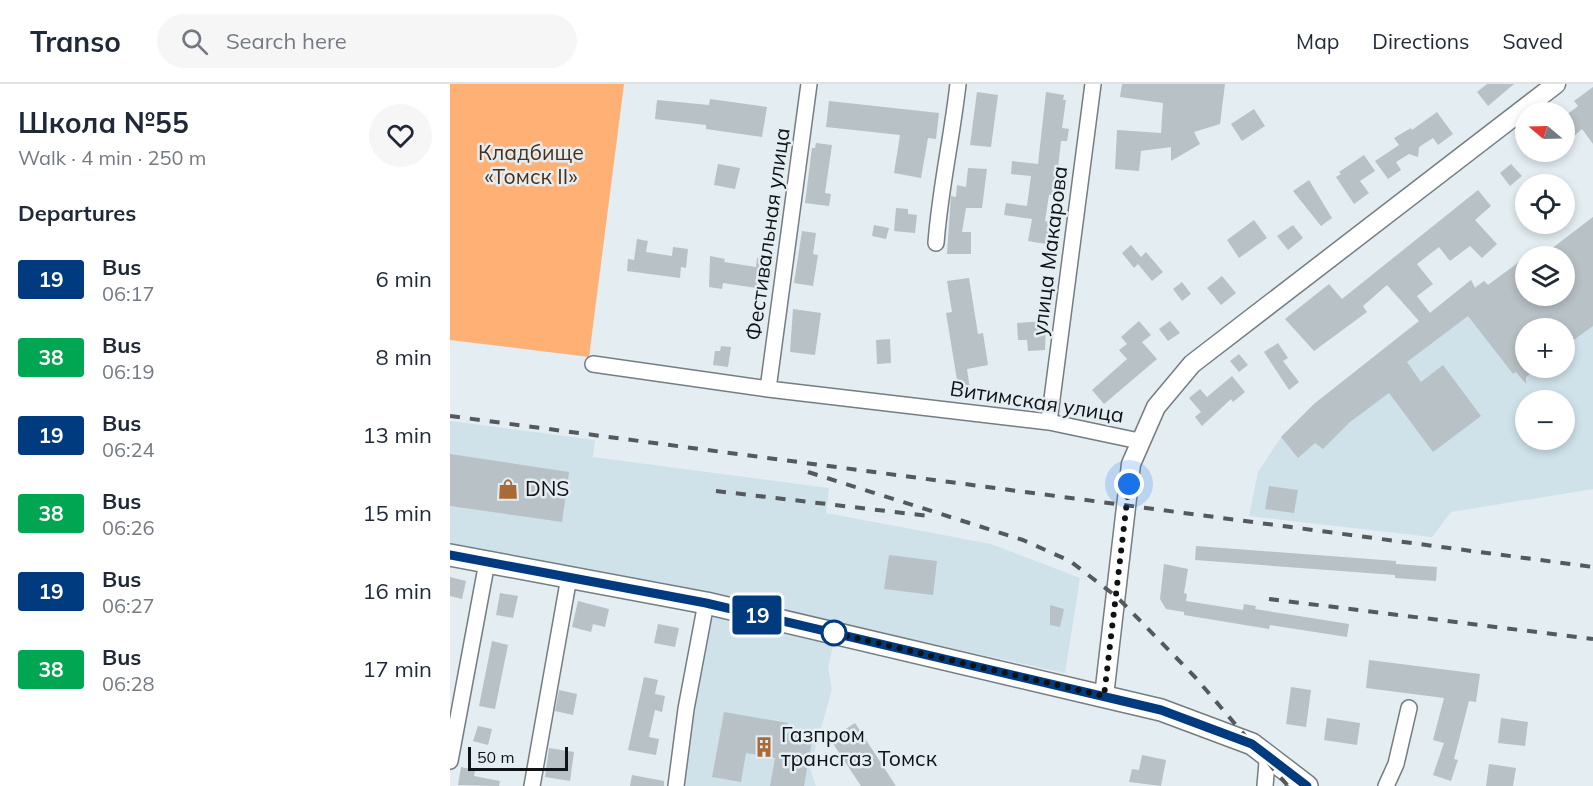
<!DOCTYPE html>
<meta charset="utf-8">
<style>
:root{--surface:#fff;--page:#f6f6f7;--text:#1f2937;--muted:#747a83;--line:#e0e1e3}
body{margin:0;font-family:Mulish,sans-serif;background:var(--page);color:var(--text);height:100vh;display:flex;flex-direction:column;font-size:22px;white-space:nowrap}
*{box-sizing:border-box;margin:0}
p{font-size:20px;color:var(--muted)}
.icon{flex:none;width:33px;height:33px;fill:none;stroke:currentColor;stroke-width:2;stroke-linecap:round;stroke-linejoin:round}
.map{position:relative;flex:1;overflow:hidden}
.sheet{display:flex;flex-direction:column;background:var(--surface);width:450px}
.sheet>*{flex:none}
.badge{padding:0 12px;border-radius:4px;font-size:21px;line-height:39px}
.needle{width:39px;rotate:289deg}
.controls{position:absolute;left:1065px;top:18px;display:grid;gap:12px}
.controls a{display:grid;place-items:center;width:60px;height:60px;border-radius:50%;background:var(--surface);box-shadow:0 3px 9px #0003;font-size:30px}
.scale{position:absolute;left:18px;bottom:15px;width:100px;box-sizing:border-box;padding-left:6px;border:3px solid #101315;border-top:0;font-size:16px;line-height:21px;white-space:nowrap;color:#101315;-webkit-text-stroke:4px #e3edf2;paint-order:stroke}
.you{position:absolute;width:30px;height:30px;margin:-15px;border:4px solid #fff;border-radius:50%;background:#1a73e8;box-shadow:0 0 0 9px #1a73e833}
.map>.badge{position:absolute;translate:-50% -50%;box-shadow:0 0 0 3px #fff}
h2{padding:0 18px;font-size:22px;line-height:54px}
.round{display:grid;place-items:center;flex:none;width:63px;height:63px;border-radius:32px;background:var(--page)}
.head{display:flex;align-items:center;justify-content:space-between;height:102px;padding:0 18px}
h1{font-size:28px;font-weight:700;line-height:45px}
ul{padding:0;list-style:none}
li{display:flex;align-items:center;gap:18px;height:78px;padding:0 18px}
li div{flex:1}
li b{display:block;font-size:22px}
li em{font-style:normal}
li .badge{min-width:66px;font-weight:700;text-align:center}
header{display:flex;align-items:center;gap:36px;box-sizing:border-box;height:84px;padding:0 30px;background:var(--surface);border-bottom:2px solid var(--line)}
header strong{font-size:28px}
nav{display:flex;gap:33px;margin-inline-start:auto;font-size:21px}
.search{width:420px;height:54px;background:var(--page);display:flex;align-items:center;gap:15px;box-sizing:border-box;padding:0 21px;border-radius:33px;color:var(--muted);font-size:22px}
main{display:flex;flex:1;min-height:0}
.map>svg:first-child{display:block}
</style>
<header>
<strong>Transo</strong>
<div class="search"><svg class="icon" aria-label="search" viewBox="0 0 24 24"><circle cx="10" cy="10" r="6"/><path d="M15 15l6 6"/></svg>Search here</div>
<nav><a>Map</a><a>Directions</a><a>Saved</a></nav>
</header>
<main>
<section class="sheet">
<div class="head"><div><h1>Школа №55</h1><p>Walk · 4 min · 250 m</p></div><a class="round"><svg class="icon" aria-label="heart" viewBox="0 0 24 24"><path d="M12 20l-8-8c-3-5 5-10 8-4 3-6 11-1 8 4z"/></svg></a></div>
<h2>Departures</h2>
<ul>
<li><span class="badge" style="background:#003b80;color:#fff">19</span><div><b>Bus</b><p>06:17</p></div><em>6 min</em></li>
<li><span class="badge" style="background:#00a651;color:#fff">38</span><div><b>Bus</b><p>06:19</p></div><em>8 min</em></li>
<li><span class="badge" style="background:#003b80;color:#fff">19</span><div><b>Bus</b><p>06:24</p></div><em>13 min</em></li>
<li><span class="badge" style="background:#00a651;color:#fff">38</span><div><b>Bus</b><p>06:26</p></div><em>15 min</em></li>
<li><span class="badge" style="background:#003b80;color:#fff">19</span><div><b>Bus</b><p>06:27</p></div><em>16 min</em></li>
<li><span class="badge" style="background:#00a651;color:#fff">38</span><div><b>Bus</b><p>06:28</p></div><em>17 min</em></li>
</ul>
</section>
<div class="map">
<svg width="1143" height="702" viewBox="0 0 1143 702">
<rect width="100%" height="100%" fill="#e3edf2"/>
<path fill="#cfe2ea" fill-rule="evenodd" d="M1143 133V405L1001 428 982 453 799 432 808 388 831 353 864 320 1021 196 1025 203 1034 197 1038 201 1075 173 1076 212H1114V172H1092ZM1076 244H1114V284H1076ZM1076 316H1114V356H1076Z
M0 337 145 356 143 373 379 404 376 429 541 460 630 494 615 589 259 511 0 461Z
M260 530 384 557 378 584 382 605 360 684 366 702H232L241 628Z"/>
<path fill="#ffb075" d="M0 0H174L139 273 0 256Z"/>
<path fill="#b8c1c6" d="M672 0H775L770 40 744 48 750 60 721 77V63L691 67 689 87 665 85 667 46 711 49 713 19 670 13Z
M1037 0H1064L1038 22 1027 8Z
M1143 3V60L1132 45 1114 61V33L1128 22 1124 17Z
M527 8 548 11 541 63 520 61Z
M596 8 614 11 613 16H616L612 44 619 45 617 57H611L605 111H599L595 137 600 138 596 160 578 157 582 135 554 131 556 119 577 122 581 92 561 90 562 77 588 80Z
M260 15 317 23 312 53 256 45V41L205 35 207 16 259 21Z
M379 17 489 29 486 55 478 54 471 94 444 89 450 51 376 43Z
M804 25 815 42 792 57 781 40Z
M987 28 1003 50 988 61 983 54 969 63 968 73 959 70 946 78 951 86 938 95 925 77 949 61 944 54 961 44 962 46Z
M366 59 382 61 375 109 381 110 379 122 355 119 362 64H365Z
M914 71 925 87 910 97 919 109 904 120 886 93 891 90 889 88Z
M268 80 290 84 285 105 264 101Z
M1061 80 1072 92 1060 102 1050 89Z
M518 84 537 85 532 124H516L512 148H521V170H497L501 112 506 113 507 101 516 103Z
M859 96 882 134 871 142 843 107Z
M1028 106 1041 122 1025 136 1047 160 1032 174 1020 162 1000 177 989 163 967 180 983 200 967 212 980 229 1021 196 1025 204 1034 197 1038 201 1076 173V212H1114V172H1092L1143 133V242L1114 263V244H1076V284H1088L1076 293V300L1066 288 1063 290 1018 232 957 278 971 298 993 281 1031 332 983 368 939 309 900 338 873 365 865 359 848 374 831 353 864 320 969 237 937 201 913 222 917 228 864 267 835 235 879 200 892 215Z
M446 124 458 125V130L467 131 465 149 444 147Z
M804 136 817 154 789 174 777 156Z
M424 141 439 144 436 155 422 152Z
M843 141 853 154 838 166 827 152Z
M352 147 366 149 363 170 368 171 363 202 344 199Z
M187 155 198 157 196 168 222 172 223 163 238 165 236 184 231 183 230 194 177 187 178 175 184 176Z
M681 161 691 173 696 168 713 188 702 197 688 180 684 184 672 169Z
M260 172 275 175 274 178 306 183 307 174 317 176 313 205 273 199 272 205 259 203Z
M772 192 786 209 771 221 757 204Z
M519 194 528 250 533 249 538 281 517 285 520 306 509 308 496 229 502 228 497 197Z
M732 198 741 210 732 217 723 205Z
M343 225 371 229 365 271 340 268Z
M596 237 595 266 578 267 577 256H568L567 239Z
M689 237 701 251 692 258 707 275 654 320 642 306 677 275 669 266 677 260 671 253Z
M720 237 730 249 718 257 709 245Z
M440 255 441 279 427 280 426 256Z
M828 259 838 274 833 277 849 298 839 306 814 268Z
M271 262 281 263 278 283 263 281 265 267H270Z
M789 270 798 281 789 288 780 277Z
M782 292 795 308 783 318 781 315 752 342 745 333 751 328 739 314 750 305 757 313Z
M0 370 119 388 112 438 0 422Z
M819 402 848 406 844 429 815 425Z
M746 462 946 477V480L987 483 986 497 945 494V491L745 476Z
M439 471 487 477 483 511 434 505Z
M714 480 738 485 734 509 737 510 736 517 793 526 794 520 806 522 805 525 899 540 897 553 820 541 819 545 734 531V528L716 525 710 515Z
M0 493 16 497 12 515 0 512Z
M50 509 68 512 63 534 46 531Z
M128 517 159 525 155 543 143 540 141 548 122 543Z
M600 521 614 525 610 543 600 541Z
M208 540 229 544 225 563 204 559Z
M42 557 58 561 45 625 29 622Z
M919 576 1030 590 1026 618 1019 617 1004 675 1008 676 1001 697 983 691 994 659 983 656 994 614 916 604Z
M194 593 208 596 205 610 215 612 212 628 205 626 199 653 209 655 206 671 178 666Z
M841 603 861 606 856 643 836 640Z
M109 606 127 610 123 631 105 627Z
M274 628 338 639 336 650 348 648 353 650 354 655 362 657 354 702H320L325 674 296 669 291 698 262 693Z
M877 634 910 639 907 661 874 656Z
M1051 634 1078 638 1075 662 1048 659Z
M405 639 446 702H411L380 655Z
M28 642 42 645 38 661 23 657Z
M99 664 124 668 120 697 95 693Z
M692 671 716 676 711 702 679 698 682 685 689 686Z
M1039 680 1066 684 1063 702H1036Z
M11 683 25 686 24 692 50 697 49 702 8 701Z
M182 691 214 697V702H180Z"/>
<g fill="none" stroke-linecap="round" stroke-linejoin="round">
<g stroke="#747d81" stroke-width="18">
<path id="minor" d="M486 159C490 105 502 54 508 0
M143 280 318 305 599 338 689 357
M318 305 359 0
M599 338 643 0
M0 677 37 478
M82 702 119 493
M226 702 236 625 256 519
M815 702 817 678 815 670
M936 702 946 680 959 624"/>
</g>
<g stroke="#747d81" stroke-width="21">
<path id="tertiary" d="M654 612 681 380 706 323 742 280 1106 0"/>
</g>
<g stroke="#747d81" stroke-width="24">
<path id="secondary" d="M0 471 256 519 711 626 802 660 857 702"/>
</g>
<use href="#minor" stroke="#fff" stroke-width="15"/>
<use href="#tertiary" stroke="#fff" stroke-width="18"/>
<use href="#secondary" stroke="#fff" stroke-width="21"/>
<path stroke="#54595c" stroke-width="4" stroke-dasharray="10 10" stroke-linecap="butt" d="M0 332 1143 483
M358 388 573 456 620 477 667 513 745 593 838 702
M266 407 479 432
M819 515 1143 555"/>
</g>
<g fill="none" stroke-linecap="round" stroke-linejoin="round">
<g stroke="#fff" stroke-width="14">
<path id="line" d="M0 471 256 519 711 626 802 660 857 702"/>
</g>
<use href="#line" stroke="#003b80" stroke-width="9"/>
<path stroke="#101315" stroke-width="6" stroke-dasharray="0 10.8" d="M384 549 380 548 654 612 679 400"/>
</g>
<defs>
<g id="shop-bare" transform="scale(1.62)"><path d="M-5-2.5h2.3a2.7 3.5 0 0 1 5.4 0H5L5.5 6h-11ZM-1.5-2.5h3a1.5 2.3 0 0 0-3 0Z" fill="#ab6935" stroke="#e3edf2" stroke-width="2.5" paint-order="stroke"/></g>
<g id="building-bare" transform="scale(1.62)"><path d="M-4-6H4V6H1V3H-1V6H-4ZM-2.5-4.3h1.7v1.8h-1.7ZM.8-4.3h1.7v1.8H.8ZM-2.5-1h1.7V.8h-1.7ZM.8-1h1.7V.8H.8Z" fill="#ab6935" stroke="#e3edf2" stroke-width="2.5" paint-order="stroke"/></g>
</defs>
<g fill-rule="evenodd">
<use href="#shop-bare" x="58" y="405"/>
<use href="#building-bare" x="314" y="663"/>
</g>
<circle fill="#fff" stroke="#003b80" stroke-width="3" cx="384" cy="549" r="12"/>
<g text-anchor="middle" stroke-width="5" stroke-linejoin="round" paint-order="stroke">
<g font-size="21" fill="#4e2e14" stroke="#e3edf2">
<text x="81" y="76">Кладбище<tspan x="81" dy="24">«Томск II»</tspan></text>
</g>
<g font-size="21" fill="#101315" stroke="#e3edf2">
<text transform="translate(318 150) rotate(-82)" y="7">Фестивальная улица</text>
<text transform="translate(600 167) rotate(-83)" y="7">улица Макарова</text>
<text transform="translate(587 318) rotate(9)" y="7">Витимская улица</text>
</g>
<g font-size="21" fill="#101315" stroke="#e3edf2" text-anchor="start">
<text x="75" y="412">DNS</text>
<text x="331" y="658">Газпром<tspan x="331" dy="24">трансгаз Томск</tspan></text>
</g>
</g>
</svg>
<div class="controls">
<a><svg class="needle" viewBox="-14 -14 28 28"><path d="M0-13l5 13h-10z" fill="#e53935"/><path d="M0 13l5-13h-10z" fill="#747a83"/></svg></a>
<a><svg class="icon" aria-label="locate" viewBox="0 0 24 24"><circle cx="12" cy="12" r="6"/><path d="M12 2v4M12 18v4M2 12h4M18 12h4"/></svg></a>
<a><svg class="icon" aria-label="layers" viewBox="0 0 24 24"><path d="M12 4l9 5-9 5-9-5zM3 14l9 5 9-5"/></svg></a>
<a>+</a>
<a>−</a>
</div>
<div class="scale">50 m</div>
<div class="you" style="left:679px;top:400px"></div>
<b class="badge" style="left:307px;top:531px;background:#003b80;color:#fff">19</b>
</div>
</main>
